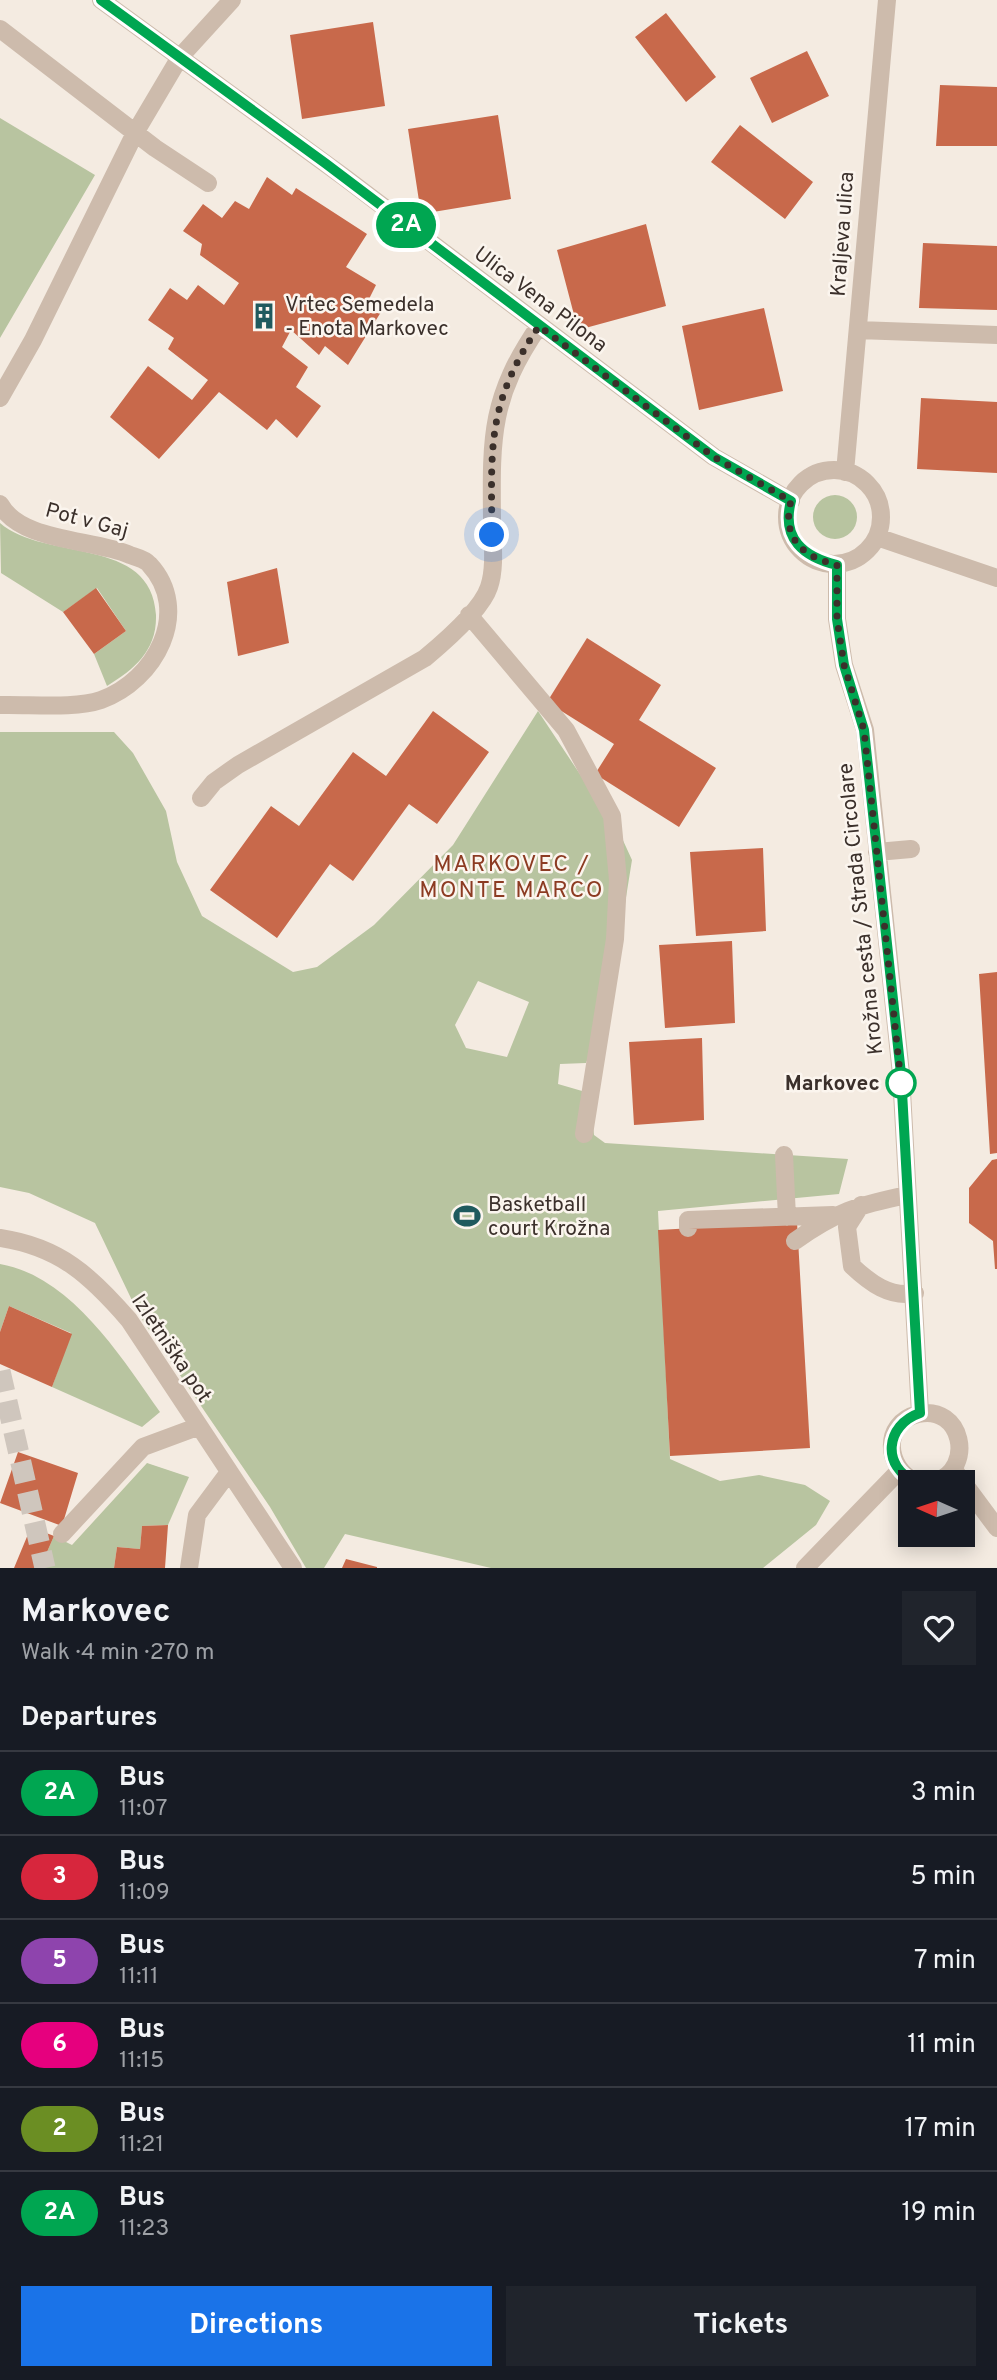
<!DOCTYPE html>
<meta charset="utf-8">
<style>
:root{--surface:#171b24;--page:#20242c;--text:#f1f3f6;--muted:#9ea1a6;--line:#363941;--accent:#1a73e8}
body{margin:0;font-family:Overpass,sans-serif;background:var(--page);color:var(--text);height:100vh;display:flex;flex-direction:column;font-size:26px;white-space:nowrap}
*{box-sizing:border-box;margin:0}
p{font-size:23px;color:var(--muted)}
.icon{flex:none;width:38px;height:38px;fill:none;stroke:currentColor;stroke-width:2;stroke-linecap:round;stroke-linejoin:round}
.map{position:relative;height:1568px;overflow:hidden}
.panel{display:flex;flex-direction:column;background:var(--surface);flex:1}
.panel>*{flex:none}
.badge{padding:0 14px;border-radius:23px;font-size:24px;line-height:46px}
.needle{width:46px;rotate:273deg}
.buttons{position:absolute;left:898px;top:1470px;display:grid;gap:14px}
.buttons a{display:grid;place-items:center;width:77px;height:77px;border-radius:0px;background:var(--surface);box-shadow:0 4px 18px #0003;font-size:35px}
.you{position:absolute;width:35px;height:35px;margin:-18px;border:5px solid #fff;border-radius:50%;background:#1a73e8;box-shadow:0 0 0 10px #1a73e833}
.map>.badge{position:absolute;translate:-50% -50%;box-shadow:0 0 0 4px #fff}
h2{padding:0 21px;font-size:26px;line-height:63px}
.round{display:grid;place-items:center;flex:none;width:74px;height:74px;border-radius:0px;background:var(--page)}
.summary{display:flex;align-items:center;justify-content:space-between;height:119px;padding:0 21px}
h1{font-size:33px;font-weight:700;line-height:52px}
.button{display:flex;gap:14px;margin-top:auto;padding:14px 21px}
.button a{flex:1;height:80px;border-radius:0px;background:var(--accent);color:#fff;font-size:28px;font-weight:700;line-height:80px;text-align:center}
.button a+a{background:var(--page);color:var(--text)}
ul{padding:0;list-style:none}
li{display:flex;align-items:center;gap:21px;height:84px;padding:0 21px;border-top:2px solid var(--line)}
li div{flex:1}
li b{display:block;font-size:26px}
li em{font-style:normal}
li .badge{min-width:77px;font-weight:700;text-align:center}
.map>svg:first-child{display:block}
</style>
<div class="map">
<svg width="997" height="1568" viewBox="0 0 997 1568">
<rect width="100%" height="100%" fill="#f4ebe1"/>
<path fill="#b8c4a0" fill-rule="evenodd" d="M0 118 95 175 0 338Z
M813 517a22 22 0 1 1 44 0a22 22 0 1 1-44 0Z
M0 523C44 562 152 535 156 615 157 650 135 669 107 686L94 654 126 631 97 588 63 612 1 573Z
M538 711 621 836 632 860 619 941 600 1029 586 1063 560 1064 558 1084 589 1093 594 1135 605 1143 848 1159 839 1194 658 1211 670 1459 720 1481 759 1475 805 1485 830 1501 816 1525 763 1568H491L345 1534 324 1568H306L270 1507 139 1315 95 1223 29 1193 0 1187V732H114L133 753 166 811 177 862 202 916 293 972 317 967 374 925 453 845ZM478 981 529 1002 507 1057 466 1048 455 1025Z
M0 1264C71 1276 122 1358 160 1412L142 1427 52 1387 71 1333 9 1306 0 1332Z
M147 1463 189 1477 168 1525 142 1526 140 1549 117 1547 114 1568H40L54 1536 72 1545Z"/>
<path fill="#c8694b" d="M666 13 716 77 686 102 635 37Z
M373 22 385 106 302 119 290 35Z
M807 51 829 96 772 123 750 78Z
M940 85 997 87V146H936Z
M498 115 511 199 421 214 408 129Z
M740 125 813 182 785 219 711 162Z
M267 177 292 195 296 188 367 234 346 267 376 285 368 301 381 312 348 365 325 346 319 355 291 330 282 347 308 367 296 387 321 406 297 438 276 419 267 430 219 392 159 459 110 417 148 366 192 400 208 380 168 349 174 338 148 320 170 288 187 300 198 285 224 305 239 283 200 255 202 244 183 231 203 204 222 218 235 201 249 209Z
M646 224 666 306 578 330 557 250Z
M923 243 997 246V310L919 308Z
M764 308 783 391 699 410 682 326Z
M921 398 997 402V473L917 469Z
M277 568 289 643 238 656 227 582Z
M96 588 126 631 94 654 63 612Z
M587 638 661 685 639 720 716 768 679 827 595 774 614 744 547 702Z
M433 711 489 752 437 824 409 804 353 881 330 864 277 938 210 890 271 806 299 826 353 752 386 776Z
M763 848 766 931 696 936 690 852Z
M732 941 735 1023 665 1028 659 945Z
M997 972V1153L990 1154 979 974Z
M702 1038 704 1120 634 1125 629 1042Z
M997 1159V1269H995L993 1241 969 1223V1188L992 1160Z
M797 1222 810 1448 670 1456 658 1230Z
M9 1306 72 1334 52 1387 0 1364V1332Z
M18 1452 78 1473 62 1526 0 1503Z
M168 1525 165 1568H114L117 1547 140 1549 142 1526Z
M31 1527 54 1536 40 1568H14Z
M346 1559 377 1567V1568H342Z"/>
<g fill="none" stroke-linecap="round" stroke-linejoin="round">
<path stroke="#cfc6bd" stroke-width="21" stroke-dasharray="21 10" stroke-linecap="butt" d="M0 1371 45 1568"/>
<path stroke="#cdbbac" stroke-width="18" d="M101 0 344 177 714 457 791 501
M0 29 155 148 208 183
M858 330 997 335
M0 398 33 340 135 133 180 57 232 0
M787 517a47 47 0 1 1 94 0a47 47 0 1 1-94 0Z
M845 472 887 0
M0 504C20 542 94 539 130 555 136 557 145 559 149 564 193 611 155 681 101 700 75 709 29 704 0 705
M877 537 997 578
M837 565V619L844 665 865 730 901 1074 920 1413
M469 615 566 730 612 816 618 880 615 939 584 1134
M201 798 214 782 238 765 425 658C443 643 482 609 489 587 496 567 492 539 492 518 491 435 491 396 539 326
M877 852 911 849
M784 1155 787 1217
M861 1205 847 1227 852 1266C870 1283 890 1298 915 1293
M688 1228V1220L833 1215
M0 1238C60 1247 91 1276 129 1320L293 1568
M795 1241C835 1212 859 1205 907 1195
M954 1470 997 1528
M916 1482C886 1469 881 1423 918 1414 962 1404 976 1468 935 1482
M62 1534 143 1447 197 1427
M189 1568 197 1515 229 1472
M805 1568 899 1471"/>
</g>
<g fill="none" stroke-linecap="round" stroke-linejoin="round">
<g stroke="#fff" stroke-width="16">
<path id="line" d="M101 0 325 163 714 457 791 501C781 539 804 557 837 565V619L844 665 864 730 901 1074 920 1413C885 1425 881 1467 916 1482"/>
</g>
<use href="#line" stroke="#00a651" stroke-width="10"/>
<path stroke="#3b302b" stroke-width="7" stroke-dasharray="0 12.6" d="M492 535C491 446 487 403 539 326L714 457 791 501C781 539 804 557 837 565V619L844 665 864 730 901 1083"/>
</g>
<defs>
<g id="building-bare" transform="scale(2.1)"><path d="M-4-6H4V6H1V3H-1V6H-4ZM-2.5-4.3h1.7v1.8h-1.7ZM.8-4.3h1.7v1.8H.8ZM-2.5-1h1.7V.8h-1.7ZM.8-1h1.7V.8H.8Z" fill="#1f5a5e" stroke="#fbf5ee" stroke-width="2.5" paint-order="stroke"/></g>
<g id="stadium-bare" transform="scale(2.1)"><path d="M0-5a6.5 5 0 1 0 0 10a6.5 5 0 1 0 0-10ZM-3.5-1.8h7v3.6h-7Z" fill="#1f5a5e" stroke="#fbf5ee" stroke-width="2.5" paint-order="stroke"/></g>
</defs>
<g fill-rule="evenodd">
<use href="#building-bare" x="264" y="316"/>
<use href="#stadium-bare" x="467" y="1216"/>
</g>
<circle fill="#fff" stroke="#00a651" stroke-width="3.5" cx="901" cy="1083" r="14"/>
<g text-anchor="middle" stroke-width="5" stroke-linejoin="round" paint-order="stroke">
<g font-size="21" fill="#3b302b" stroke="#fbf5ee">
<text transform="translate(842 234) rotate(-86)" y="7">Kraljeva ulica</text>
<text transform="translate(541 299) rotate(37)" y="7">Ulica Vena Pilona</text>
<text transform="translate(87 520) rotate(15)" y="7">Pot v Gaj</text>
<text transform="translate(860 909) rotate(-96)" y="7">Krožna cesta / Strada Circolare</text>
<text transform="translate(172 1348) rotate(56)" y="7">Izletniška pot</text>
</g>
<g font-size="21" fill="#3b302b" stroke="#fbf5ee" text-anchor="start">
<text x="285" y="311">Vrtec Semedela<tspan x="285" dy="24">- Enota Markovec</tspan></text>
<text x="488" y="1211">Basketball<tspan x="488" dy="24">court Krožna</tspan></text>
</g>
<g font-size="21" font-weight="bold" fill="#3b302b" stroke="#fbf5ee" text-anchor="end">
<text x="880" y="1090">Markovec</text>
</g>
<g font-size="23" letter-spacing="2" fill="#8c3b22" stroke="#fbf5ee">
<text x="512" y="871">MARKOVEC /<tspan x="512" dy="26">MONTE MARCO</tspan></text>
</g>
</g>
</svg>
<div class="buttons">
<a><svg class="needle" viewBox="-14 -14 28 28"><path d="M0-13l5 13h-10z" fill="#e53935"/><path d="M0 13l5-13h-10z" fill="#9ea1a6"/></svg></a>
</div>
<div class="you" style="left:492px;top:535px"></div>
<b class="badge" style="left:406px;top:225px;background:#00a651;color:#fff">2A</b>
</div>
<section class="panel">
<div class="summary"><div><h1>Markovec</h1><p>Walk · 4 min · 270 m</p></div><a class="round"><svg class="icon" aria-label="heart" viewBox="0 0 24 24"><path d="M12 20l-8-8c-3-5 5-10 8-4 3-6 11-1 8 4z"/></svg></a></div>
<h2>Departures</h2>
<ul>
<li><span class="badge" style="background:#00a651;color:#fff">2A</span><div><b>Bus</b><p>11:07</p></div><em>3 min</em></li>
<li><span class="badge" style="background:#d7263d;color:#fff">3</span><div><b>Bus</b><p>11:09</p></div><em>5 min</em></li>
<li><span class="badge" style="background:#8e44ad;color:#fff">5</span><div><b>Bus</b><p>11:11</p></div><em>7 min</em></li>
<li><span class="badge" style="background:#e6007e;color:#fff">6</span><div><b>Bus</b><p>11:15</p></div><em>11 min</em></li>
<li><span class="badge" style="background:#6b8e23;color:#fff">2</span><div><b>Bus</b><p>11:21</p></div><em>17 min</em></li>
<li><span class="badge" style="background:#00a651;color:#fff">2A</span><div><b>Bus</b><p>11:23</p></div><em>19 min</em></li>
</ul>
<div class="button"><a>Directions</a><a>Tickets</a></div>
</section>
